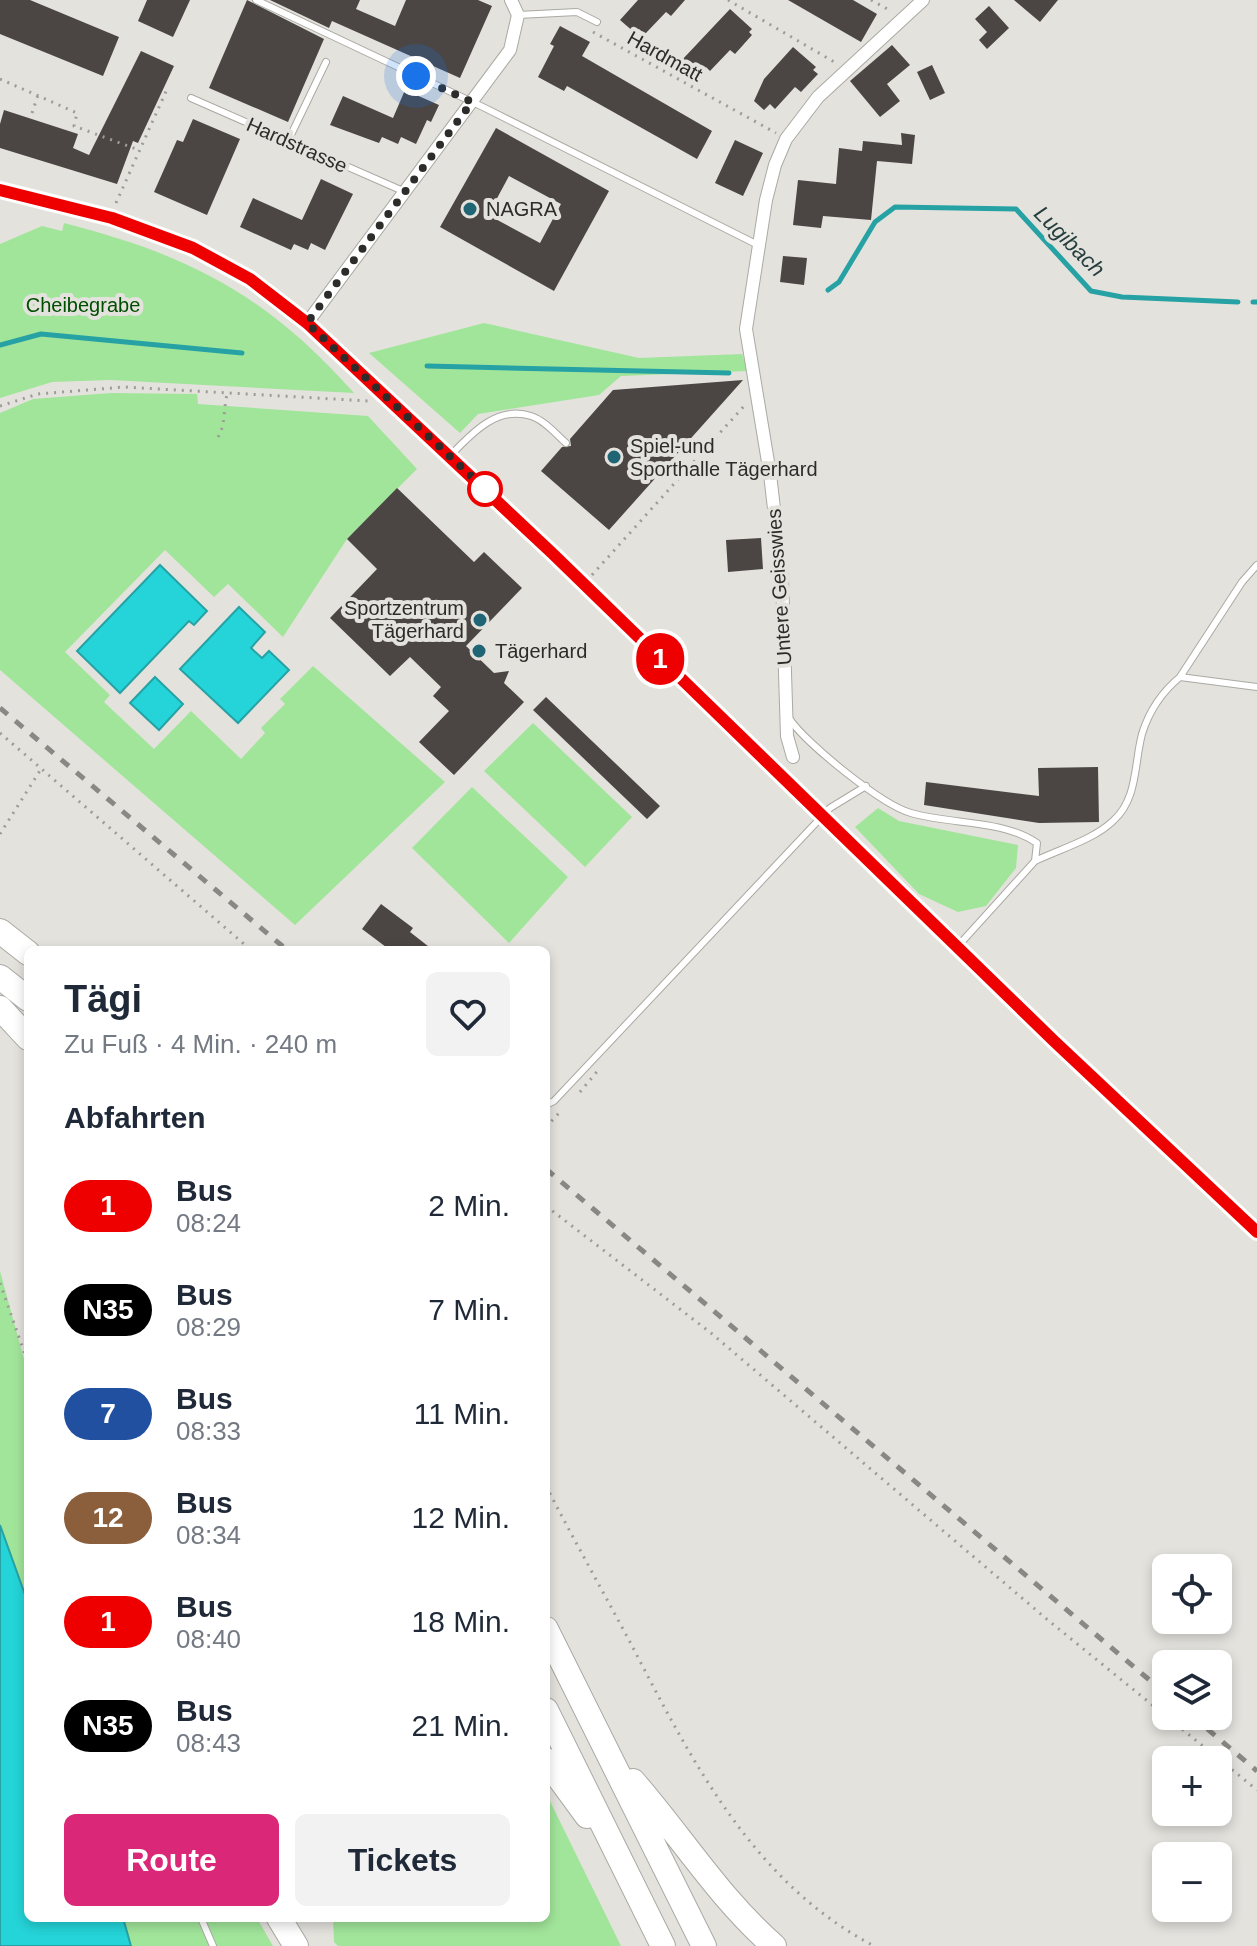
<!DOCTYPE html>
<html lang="de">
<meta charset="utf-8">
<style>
:root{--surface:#fff;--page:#f2f2f3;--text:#1f2937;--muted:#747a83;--accent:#db2777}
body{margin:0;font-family:Helvetica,sans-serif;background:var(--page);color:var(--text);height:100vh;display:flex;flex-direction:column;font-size:30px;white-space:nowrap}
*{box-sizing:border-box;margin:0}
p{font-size:26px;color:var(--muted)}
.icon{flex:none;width:44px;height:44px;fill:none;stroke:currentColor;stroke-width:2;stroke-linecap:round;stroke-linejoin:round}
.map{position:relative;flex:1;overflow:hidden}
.panel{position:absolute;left:24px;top:946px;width:526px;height:976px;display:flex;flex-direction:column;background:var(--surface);border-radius:12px;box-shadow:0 4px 12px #0003}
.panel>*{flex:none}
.badge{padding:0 16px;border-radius:26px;font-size:28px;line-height:52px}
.tools{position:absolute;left:1152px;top:1554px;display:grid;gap:16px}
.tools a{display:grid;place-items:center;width:80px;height:80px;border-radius:12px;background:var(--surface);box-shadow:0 4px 12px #0003;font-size:40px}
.you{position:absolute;width:40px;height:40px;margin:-20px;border:6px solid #fff;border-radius:50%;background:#1a73e8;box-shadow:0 0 0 12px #1a73e833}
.map>.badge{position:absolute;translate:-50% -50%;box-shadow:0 0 0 4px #fff}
h2{padding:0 40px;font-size:30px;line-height:72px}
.round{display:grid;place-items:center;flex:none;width:84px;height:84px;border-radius:12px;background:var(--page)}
.summary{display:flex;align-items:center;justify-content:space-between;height:136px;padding:0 40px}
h1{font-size:38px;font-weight:800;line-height:60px}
.cta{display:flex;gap:16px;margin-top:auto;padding:16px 40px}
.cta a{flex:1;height:92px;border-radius:12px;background:var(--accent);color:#fff;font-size:32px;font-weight:800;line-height:92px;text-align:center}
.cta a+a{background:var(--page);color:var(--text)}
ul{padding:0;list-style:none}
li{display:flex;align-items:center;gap:24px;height:104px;padding:0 40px}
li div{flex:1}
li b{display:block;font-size:30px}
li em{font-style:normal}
li .badge{min-width:88px;font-weight:700;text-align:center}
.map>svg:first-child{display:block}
</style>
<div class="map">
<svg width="1257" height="1946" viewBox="0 0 1257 1946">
<rect width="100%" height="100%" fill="#e4e2dd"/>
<path fill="#a1e59a" d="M64 223C189 255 267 295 354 393L110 380 52 382 0 398V244L42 226 62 231Z
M484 323 639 358 742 354 748 371 621 376 599 395 478 414 460 433 369 353Z
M111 393 197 394 198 404 368 416 417 469 347 539 283 637 228 584 214 597 165 550 65 652 110 695 104 702 154 749 191 711 241 759 265 733 261 728 285 704 280 699 313 666 445 782 295 925 0 670V413L33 399Z
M533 723 632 817 585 867 484 771Z
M472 787 568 877 509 943 412 848Z
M878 808 899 821 1018 845 1016 868 986 906 958 912 919 894 855 827Z
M0 1271 28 1374V1603L0 1525Z
M546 1793 621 1946H338L334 1942 333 1918H546Z
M123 1918H257L273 1946H131Z"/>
<path fill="#24d4d8" stroke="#26a2a4" stroke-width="2" d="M160 565 207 611 194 625 189 621 120 693 77 651Z
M239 607 265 632 251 648 262 658 269 651 289 670 238 723 180 669Z
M155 677 183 704 159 730 130 703Z
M0 1525 28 1603V1918H123L131 1946H0Z"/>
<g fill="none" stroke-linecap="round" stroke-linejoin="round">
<path stroke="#26a2a4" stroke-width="5" d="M828 290 839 282 875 222 895 207 1016 209 1091 291 1122 297 1238 302
M1253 302H1257
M0 345 41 334 242 353
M427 366 729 373"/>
</g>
<path fill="#4b4644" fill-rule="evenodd" d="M0 0H30L119 37 103 76 0 34Z
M147 0H190L173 37 138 21Z
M247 0 324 39 288 122 209 88Z
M270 0H360L356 9 395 26 406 0H478L492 6 460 78 332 21 329 28Z
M638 0H685L671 16 666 12 645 34 639 29 635 33 620 20Z
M788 0H853L877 14 861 42Z
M1014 0H1058L1040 22Z
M989 6 1009 28 987 49 979 40 987 32 975 19Z
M730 9 752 29 749 32 752 35 735 54 730 50 710 71 706 67 698 76 681 61Z
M560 26 590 42 582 56 712 131 697 159 567 86 564 91 538 77 554 46 550 44Z
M892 45 910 65 887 84 900 101 880 117 850 81Z
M793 47 816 67 813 70 818 74 801 92 795 87 775 109 770 104 764 110 754 101 764 79Z
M141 51 174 66 138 143 133 141 117 184 0 148V124L4 110 78 134 73 148 89 155Z
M932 65 945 93 930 100 917 72Z
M405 90 439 105 431 122 427 120 416 144 401 137 398 144 382 137 379 143 330 125 343 96 393 118Z
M193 119 240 139 207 215 154 192 177 140 183 142Z
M496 128 609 191 554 291 440 227ZM509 176 561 204 540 243 488 215Z
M901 133 915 135 912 164 877 161 871 220 823 216 821 228 793 225 798 180 836 184 839 148 862 151 863 141 902 145Z
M735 140 763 153 743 196 715 183Z
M321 179 353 194 325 250 311 243 308 250 294 244 291 250 240 227 253 198 302 220Z
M783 256 807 258 804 285 780 282Z
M743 380 609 530 541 471 562 447 571 446 570 439 613 390Z
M397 488 474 562 484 552 522 588 466 646 494 673 509 671 504 683 524 702 454 775 419 742 449 711 433 696 441 687 410 657 390 676 330 618 377 569 347 539Z
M761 538 763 569 728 572 726 540Z
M546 697 660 806 647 819 533 710Z
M1098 767 1099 822 1039 823 924 805 926 782 1039 796 1038 768Z
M381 904 413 928 410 932 433 950H390L362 929Z"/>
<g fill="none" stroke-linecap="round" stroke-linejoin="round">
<g stroke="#aaa9a3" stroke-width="8">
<path id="service" d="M256 0 485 108 760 246
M518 15 577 12 597 22
M191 98 403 191
M288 141 326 62
M450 456C471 434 497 405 531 416 544 420 556 434 566 443
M1180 677 1242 582 1257 565
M789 718C805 743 882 805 911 813 952 825 1001 819 1037 843L1035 861 958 946
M1035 861C1060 849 1093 840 1113 821 1138 799 1134 764 1142 734 1149 711 1162 692 1180 677L1257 687
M546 1105 554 1101 830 808 866 786
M201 1918 213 1946"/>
</g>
<g stroke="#aaa9a3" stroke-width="14">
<path id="minor" d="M0 190 112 218 193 248 250 279 307 323 450 456 1054 1041 1257 1232
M307 323 510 50 518 15 511 0
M793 757 787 736 782 578 770 474 746 329 766 200 775 165 786 139 818 97 923 0"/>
</g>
<g stroke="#aaa9a3" stroke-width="26">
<path id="motorway" d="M0 931 28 953
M0 977 28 999
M0 1008 28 1038
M546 1629 704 1946
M546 1710 663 1946
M546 1760 587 1816
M633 1781C681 1836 719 1898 774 1946
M279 1918 296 1946"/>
</g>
<path stroke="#9d9c98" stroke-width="3" stroke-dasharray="2 6" stroke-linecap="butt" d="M728 0 836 63
M871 0 891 11
M593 32 776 133
M0 79 77 113 74 126 139 150
M32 113 38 95
M116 203 168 87
M0 406 38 394 124 387 369 401
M218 437C226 425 223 406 228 391
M592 575 745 405
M0 733 251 950
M0 834 41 769
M580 1092 600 1068
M546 1127 560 1112
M546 1206 711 1333 1049 1621 1257 1790
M0 1283 28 1363
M546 1486C573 1538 602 1590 630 1642 691 1759 752 1882 874 1946"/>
<use href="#service" stroke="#fff" stroke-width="6"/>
<use href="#minor" stroke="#fff" stroke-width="12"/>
<use href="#motorway" stroke="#fff" stroke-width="24"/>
<path stroke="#898884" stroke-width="5" stroke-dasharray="10 10" stroke-linecap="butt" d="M0 708 287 950
M546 1169 1166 1694
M1192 1716 1257 1771"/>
</g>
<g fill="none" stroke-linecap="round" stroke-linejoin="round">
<g stroke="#fff" stroke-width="18">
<path id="line" d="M0 190 112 218 193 248 250 279 307 323 552 553 1054 1041 1257 1232"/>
</g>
<use href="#line" stroke="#e00" stroke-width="12"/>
<path stroke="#2c2c2a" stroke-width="8" stroke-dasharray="0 14.4" d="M416 76 472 102 307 323 485 489"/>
</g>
<g fill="#206576" stroke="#e4e2dd" stroke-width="3">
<circle cx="470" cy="209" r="8"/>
<circle cx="614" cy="457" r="8"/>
<circle cx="480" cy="620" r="8"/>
<circle cx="479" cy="651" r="8"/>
</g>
<circle fill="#fff" stroke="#e00" stroke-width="4" cx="485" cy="489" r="16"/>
<g text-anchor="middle" stroke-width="8" stroke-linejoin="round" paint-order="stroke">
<g font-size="20" fill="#2c2c2a" stroke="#e4e2dd">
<text transform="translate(665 56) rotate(29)" y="7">Hardmatt</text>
<text transform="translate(297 145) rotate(24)" y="7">Hardstrasse</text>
<text transform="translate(779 587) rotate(-94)" y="7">Untere Geisswies</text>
</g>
<g font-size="20" fill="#2c2c2a" stroke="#e4e2dd" text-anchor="start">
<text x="486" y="216">NAGRA</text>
<text x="630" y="453">Spiel-und<tspan x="630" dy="23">Sporthalle Tägerhard</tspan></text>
<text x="464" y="615" text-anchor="end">Sportzentrum<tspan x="464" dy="23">Tägerhard</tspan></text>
<text x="495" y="658">Tägerhard</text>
</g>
<g font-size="20" fill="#004f00" stroke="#e4e2dd">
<text x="83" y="312">Cheibegrabe</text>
</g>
<g font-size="22" font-style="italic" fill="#243e3e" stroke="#e4e2dd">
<text transform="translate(1070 241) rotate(45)" y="8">Lugibach</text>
</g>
</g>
</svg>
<div class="tools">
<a><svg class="icon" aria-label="locate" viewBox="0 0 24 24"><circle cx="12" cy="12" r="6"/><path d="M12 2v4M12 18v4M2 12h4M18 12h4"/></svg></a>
<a><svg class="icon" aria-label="layers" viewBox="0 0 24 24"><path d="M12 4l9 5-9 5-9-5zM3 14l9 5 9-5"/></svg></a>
<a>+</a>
<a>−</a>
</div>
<div class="you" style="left:416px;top:76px"></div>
<b class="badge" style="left:660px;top:659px;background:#e00;color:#fff">1</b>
<section class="panel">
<div class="summary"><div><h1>Tägi</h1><p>Zu Fuß · 4 Min. · 240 m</p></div><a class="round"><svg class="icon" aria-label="heart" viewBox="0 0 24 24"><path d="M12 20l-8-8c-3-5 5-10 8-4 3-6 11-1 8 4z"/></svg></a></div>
<h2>Abfahrten</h2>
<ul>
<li><span class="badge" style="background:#e00;color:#fff">1</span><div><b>Bus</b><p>08:24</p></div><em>2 Min.</em></li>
<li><span class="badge" style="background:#000;color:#fff">N35</span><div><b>Bus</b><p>08:29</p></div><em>7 Min.</em></li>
<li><span class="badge" style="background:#20509f;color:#fff">7</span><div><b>Bus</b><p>08:33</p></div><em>11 Min.</em></li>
<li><span class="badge" style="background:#8b5e3c;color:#fff">12</span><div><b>Bus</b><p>08:34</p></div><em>12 Min.</em></li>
<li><span class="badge" style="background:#e00;color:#fff">1</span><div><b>Bus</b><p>08:40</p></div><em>18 Min.</em></li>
<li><span class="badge" style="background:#000;color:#fff">N35</span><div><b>Bus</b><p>08:43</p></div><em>21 Min.</em></li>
</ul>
<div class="cta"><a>Route</a><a>Tickets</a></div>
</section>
</div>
